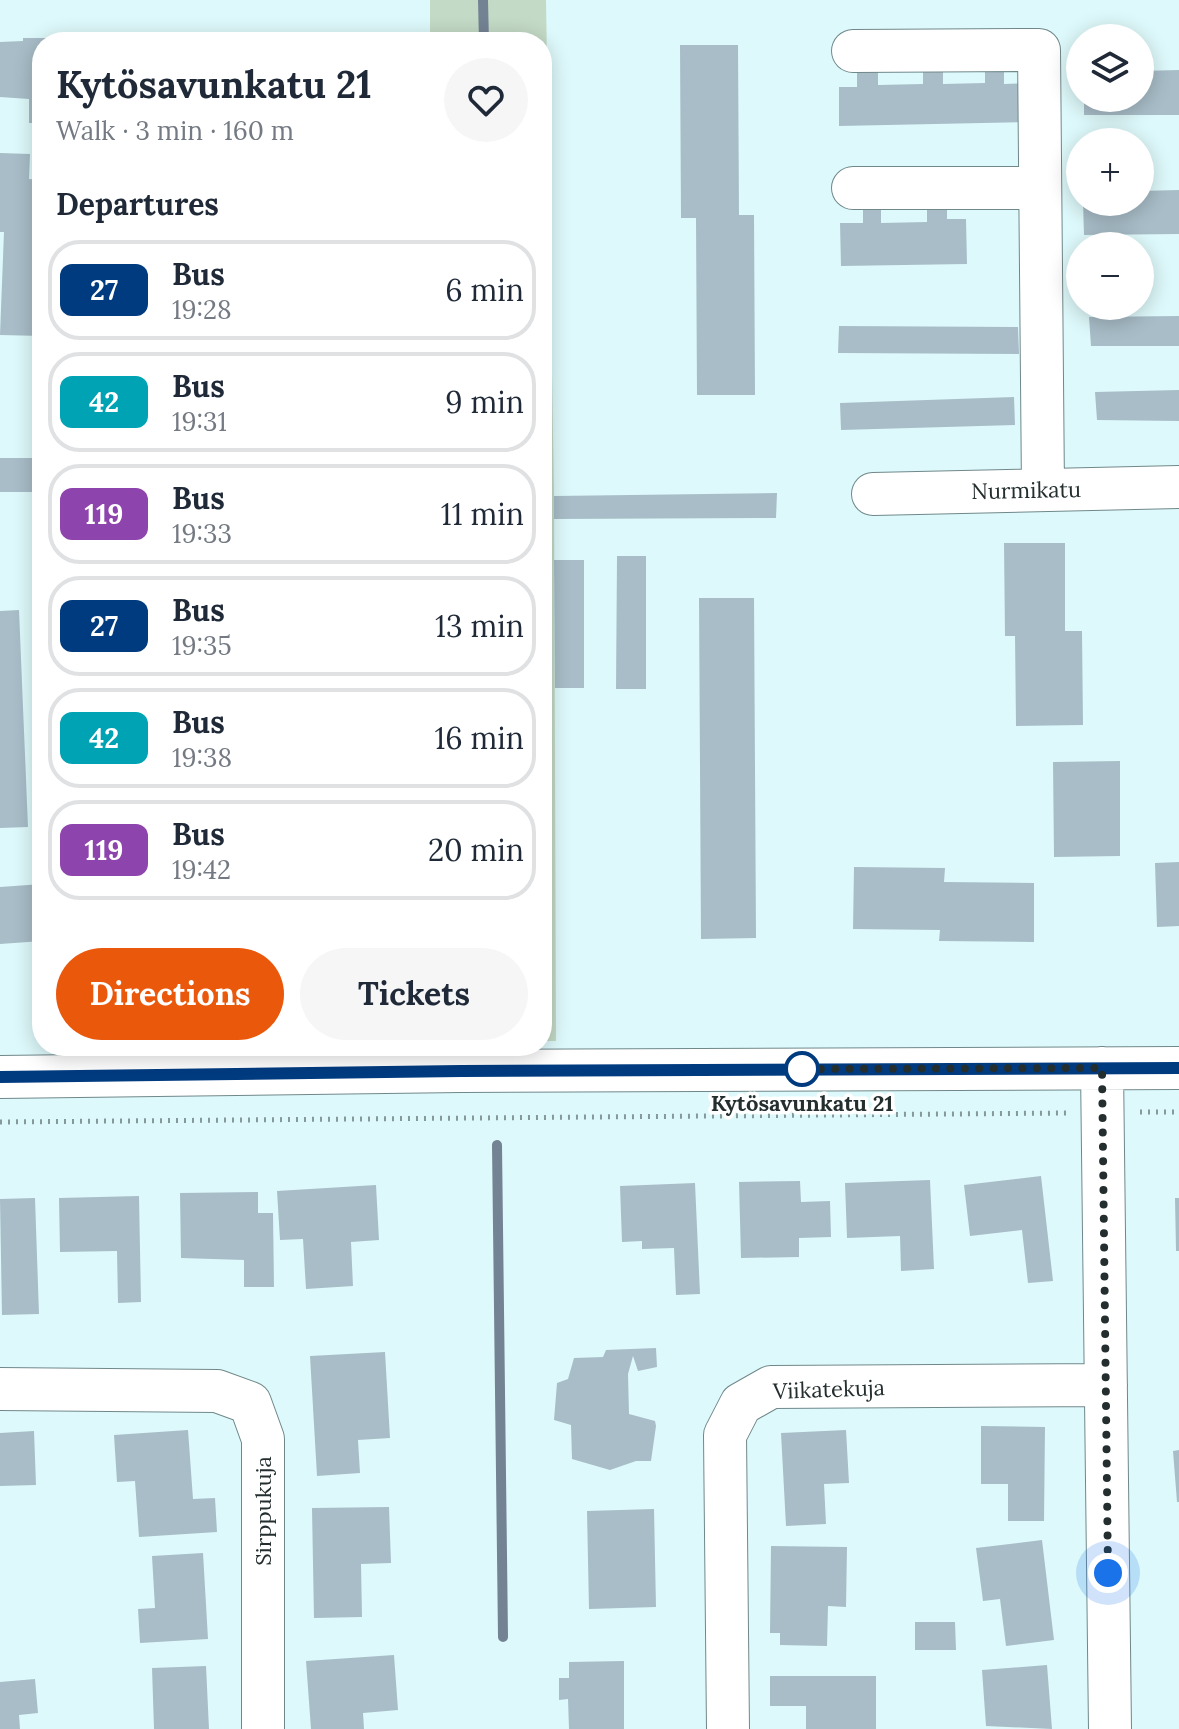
<!DOCTYPE html>
<meta charset="utf-8">
<style>
:root{--surface:#fff;--page:#f6f6f7;--text:#1f2937;--muted:#747a83;--line:#e0e1e3;--accent:#ea580c}
body{margin:0;font-family:Lora,serif;background:var(--page);color:var(--text);height:100vh;display:flex;flex-direction:column;font-size:30px;white-space:nowrap}
*{box-sizing:border-box;margin:0}
p{font-size:26px;color:var(--muted)}
.icon{flex:none;width:44px;height:44px;fill:none;stroke:currentColor;stroke-width:2;stroke-linecap:round;stroke-linejoin:round}
.map{position:relative;flex:1;overflow:hidden}
.details{position:absolute;left:32px;top:32px;width:520px;height:1024px;display:flex;flex-direction:column;background:var(--surface);border-radius:32px;box-shadow:0 4px 20px #0003}
.details>*{flex:none}
.badge{padding:0 16px;border-radius:12px;font-size:28px;line-height:52px}
.controls{position:absolute;left:1066px;top:24px;display:grid;gap:16px}
.controls a{display:grid;place-items:center;width:88px;height:88px;border-radius:50%;background:var(--surface);box-shadow:0 4px 20px #0003;font-size:40px}
.you{position:absolute;width:40px;height:40px;margin:-20px;border:6px solid #fff;border-radius:50%;background:#1a73e8;box-shadow:0 0 0 12px #1a73e833}
.map>.badge{position:absolute;translate:-50% -50%;box-shadow:0 0 0 4px #fff}
h2{padding:0 24px;font-size:30px;line-height:72px}
.round{display:grid;place-items:center;flex:none;width:84px;height:84px;border-radius:42px;background:var(--page)}
.headline{display:flex;align-items:center;justify-content:space-between;height:136px;padding:0 24px}
h1{font-size:38px;font-weight:700;line-height:60px}
.button{display:flex;gap:16px;margin-top:auto;padding:16px 24px}
.button a{flex:1;height:92px;border-radius:48px;background:var(--accent);color:#fff;font-size:32px;font-weight:700;line-height:92px;text-align:center}
.button a+a{background:var(--page);color:var(--text)}
ul{padding:0;list-style:none}
li{display:flex;align-items:center;gap:24px;height:100px;margin:0 16px 12px;padding:0 8px;border:4px solid var(--line);border-radius:32px}
li div{flex:1}
li b{display:block;font-size:30px}
li em{font-style:normal}
li .badge{min-width:88px;font-weight:700;text-align:center}
.map>svg:first-child{display:block}
</style>
<div class="map">
<svg width="1179" height="1729" viewBox="0 0 1179 1729">
<rect width="100%" height="100%" fill="#def9fb"/>
<path fill="#c3dac6" d="M430 0H546L554 496 556 1041H542V42H430Z"/>
<g fill="none" stroke-linecap="round" stroke-linejoin="round">
<path stroke="#748394" stroke-width="10" d="M483 0 484 42
M497 1145 503 1637"/>
</g>
<path fill="#a8bdc8" d="M344 33V42H204V36Z
M23 38H64V42H42V123H29V99L0 97V42L23 41Z
M680 45H738L739 215H754L755 395H697L696 218H681Z
M923 55H943V84L985 83V58H1004V84L1031 83 1032 122 839 126V87H857V59H878V85L923 84Z
M1179 70V115H1084V98H1140V71Z
M0 153 30 154 29 179 42 180V336L0 335 4 232H0Z
M1179 190V234L1084 235 1083 202H1140V191Z
M863 197H881V223L927 222V197H947V219H966L967 264 841 266 840 223H863Z
M1179 316V346H1091L1089 317Z
M839 326 1018 327 1019 354 838 353Z
M1179 390V421L1097 420 1095 392Z
M1014 397 1015 425 841 430 840 403Z
M0 458H42V492H0Z
M777 493 776 518 554 519V496Z
M1004 543H1065V631H1082L1083 725 1016 726 1015 636H1005Z
M617 556H646V689H616Z
M554 560H584V688H555Z
M699 598H754L756 938 701 939Z
M19 610 28 827 0 828V611Z
M1120 761V856L1054 857 1053 762Z
M1179 862V926L1157 927 1155 863Z
M854 867 945 868 944 882 1034 883V942L939 941 940 930 853 929Z
M42 884V941L0 944V887Z
M1041 1176 1053 1281 1028 1283 1022 1230 970 1236 964 1185Z
M930 1180 934 1269 901 1271 900 1236 847 1238 845 1183Z
M800 1181 801 1202 830 1201 831 1237 799 1238V1257L741 1258 739 1182Z
M695 1183 700 1294 676 1295 674 1248 642 1249V1241L622 1242 620 1186Z
M376 1185 379 1240 351 1242 353 1286 306 1289 303 1239 280 1240 277 1191Z
M258 1192V1213H273L274 1287H244V1260L181 1258 180 1193Z
M139 1196 141 1302 118 1303 117 1251 60 1252 59 1198Z
M35 1198 39 1314 2 1315 0 1199Z
M1175 1198H1179V1251H1176Z
M656 1348 657 1367 638 1371 633 1356 628 1374 629 1414 655 1421 656 1426 651 1461H636L610 1470 572 1459 571 1425 554 1420 557 1383 568 1379 574 1358 603 1357 606 1350Z
M385 1352 390 1438 358 1440 360 1473 317 1476 310 1356Z
M981 1426 1045 1427 1044 1521H1008V1484H981Z
M188 1430 193 1499 215 1498 217 1532 139 1537 135 1481 117 1482 114 1435Z
M846 1430 849 1483 824 1484 826 1524 786 1526 781 1433Z
M34 1431 36 1485 0 1486V1433Z
M1179 1450V1502H1177L1173 1451Z
M389 1507 391 1563 361 1564 362 1617 314 1618 312 1508Z
M654 1509 656 1607 589 1609 587 1511Z
M1042 1540 1054 1640 1006 1646 1000 1599 983 1601 976 1548Z
M771 1546 847 1547 846 1607 828 1606 827 1646 780 1645V1633H770Z
M203 1553 208 1639 140 1643 138 1609 155 1608 152 1556Z
M915 1622H955L956 1650H915Z
M394 1655 398 1710 363 1713 364 1729H311L306 1661Z
M624 1661V1729H569L568 1699 559 1700V1678H569V1662Z
M1047 1665 1052 1729 986 1726 982 1670Z
M206 1666 209 1729H154L152 1668Z
M770 1676H876V1729H806V1706H770Z
M35 1679 38 1713 19 1715 20 1729H0V1682Z"/>
<g fill="none" stroke-linecap="round" stroke-linejoin="round">
<g stroke="#70888a" stroke-width="44">
<path id="minor" d="M853 51 1039 50 1043 490
M853 188H1040
M873 494 1179 487
M1102 1068 1110 1729
M0 1077 461 1071 1179 1068
M0 1389 217 1391 250 1403 263 1439V1729
M728 1729 725 1435 741 1404 771 1387 1106 1385"/>
</g>
<path stroke="#85989a" stroke-width="5" stroke-dasharray="2 6" stroke-linecap="butt" d="M1140 1112H1179
M0 1122 1066 1113"/>
<use href="#minor" stroke="#fff" stroke-width="42"/>
</g>
<g fill="none" stroke-linecap="round" stroke-linejoin="round">
<g stroke="#fff" stroke-width="18">
<path id="line" d="M0 1077 461 1071 1179 1068"/>
</g>
<use href="#line" stroke="#003b80" stroke-width="12"/>
<path stroke="#242e2f" stroke-width="8" stroke-dasharray="0 14.4" d="M802 1069H797L1102 1068 1108 1573"/>
</g>
<circle fill="#fff" stroke="#003b80" stroke-width="4" cx="802" cy="1069" r="16"/>
<g text-anchor="middle" stroke-width="7" stroke-linejoin="round" paint-order="stroke">
<g font-size="22" fill="#242e2f" stroke="#fff">
<text transform="translate(1026 490) rotate(-1)" y="8">Nurmikatu</text>
<text transform="translate(829 1389) rotate(-2)" y="8">Viikatekuja</text>
<text transform="translate(263 1511) rotate(-90)" y="8">Sirppukuja</text>
</g>
<g font-size="22" font-weight="bold" fill="#242e2f" stroke="#fff">
<text x="802" y="1111">Kytösavunkatu 21</text>
</g>
</g>
</svg>
<div class="controls">
<a><svg class="icon" aria-label="layers" viewBox="0 0 24 24"><path d="M12 4l9 5-9 5-9-5zM3 14l9 5 9-5"/></svg></a>
<a>+</a>
<a>−</a>
</div>
<div class="you" style="left:1108px;top:1573px"></div>
<section class="details">
<div class="headline"><div><h1>Kytösavunkatu 21</h1><p>Walk · 3 min · 160 m</p></div><a class="round"><svg class="icon" aria-label="heart" viewBox="0 0 24 24"><path d="M12 20l-8-8c-3-5 5-10 8-4 3-6 11-1 8 4z"/></svg></a></div>
<h2>Departures</h2>
<ul>
<li><span class="badge" style="background:#003b80;color:#fff">27</span><div><b>Bus</b><p>19:28</p></div><em>6 min</em></li>
<li><span class="badge" style="background:#00a3b4;color:#fff">42</span><div><b>Bus</b><p>19:31</p></div><em>9 min</em></li>
<li><span class="badge" style="background:#8e44ad;color:#fff">119</span><div><b>Bus</b><p>19:33</p></div><em>11 min</em></li>
<li><span class="badge" style="background:#003b80;color:#fff">27</span><div><b>Bus</b><p>19:35</p></div><em>13 min</em></li>
<li><span class="badge" style="background:#00a3b4;color:#fff">42</span><div><b>Bus</b><p>19:38</p></div><em>16 min</em></li>
<li><span class="badge" style="background:#8e44ad;color:#fff">119</span><div><b>Bus</b><p>19:42</p></div><em>20 min</em></li>
</ul>
<div class="button"><a>Directions</a><a>Tickets</a></div>
</section>
</div>
